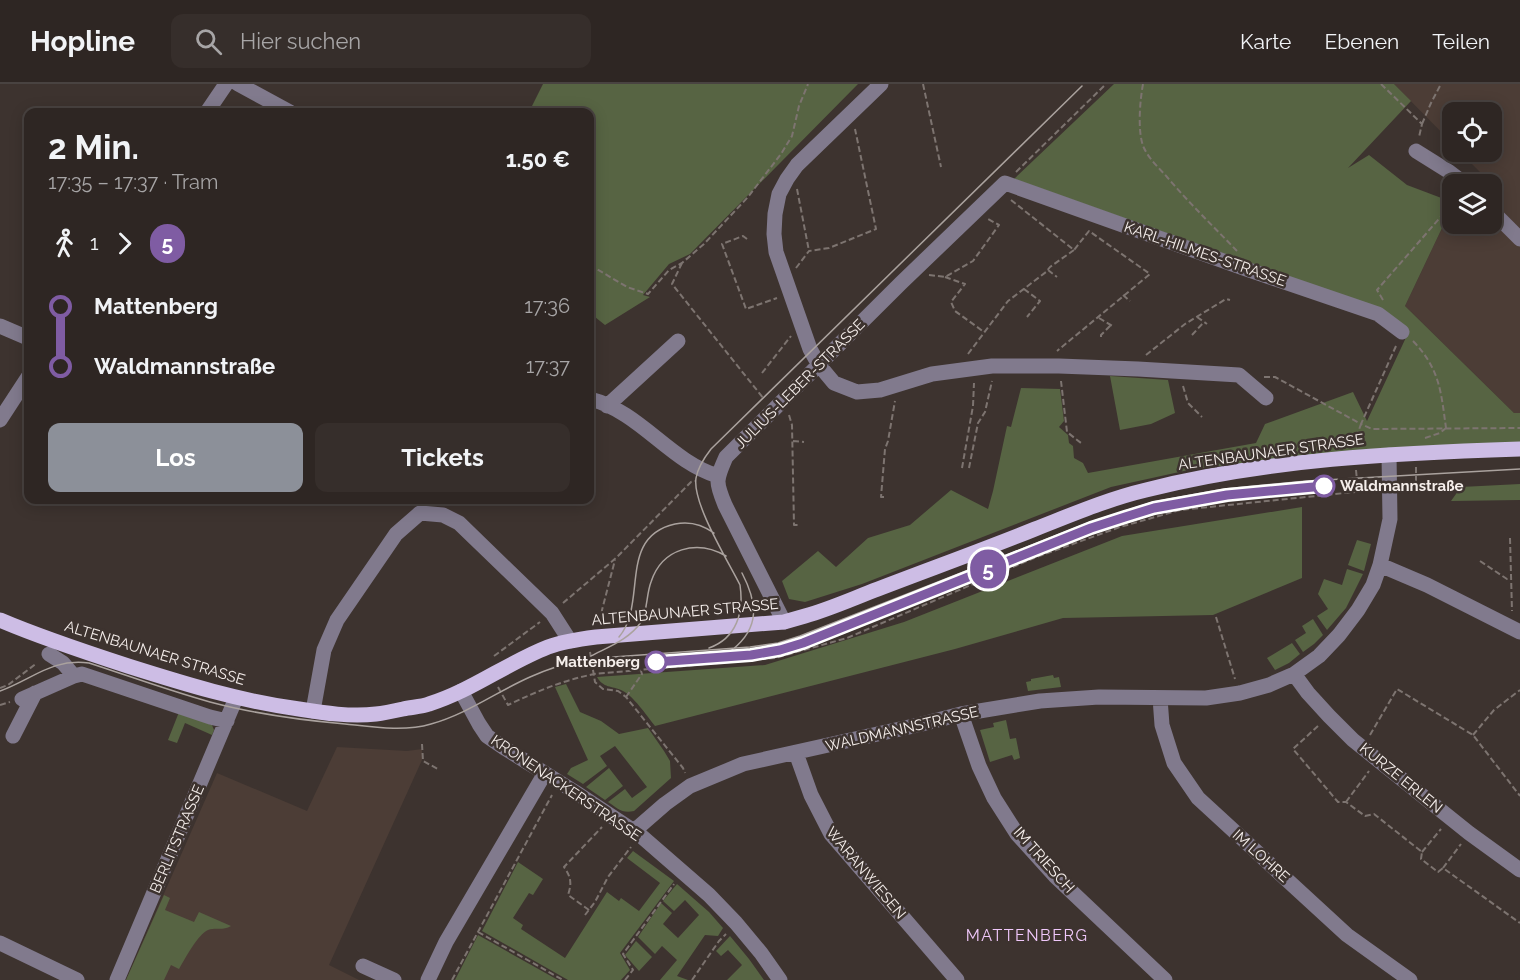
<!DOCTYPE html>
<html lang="de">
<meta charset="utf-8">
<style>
:root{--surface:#2e2623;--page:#362e2b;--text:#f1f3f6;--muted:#a7a5a6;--line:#494341;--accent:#8c9099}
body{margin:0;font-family:Raleway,sans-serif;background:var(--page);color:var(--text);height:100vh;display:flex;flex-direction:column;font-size:22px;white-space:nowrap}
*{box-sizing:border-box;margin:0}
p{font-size:20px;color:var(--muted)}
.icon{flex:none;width:33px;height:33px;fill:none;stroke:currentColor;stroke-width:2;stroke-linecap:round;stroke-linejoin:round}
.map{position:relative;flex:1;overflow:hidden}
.side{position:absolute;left:24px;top:24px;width:570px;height:396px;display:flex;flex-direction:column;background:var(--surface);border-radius:12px;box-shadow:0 3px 15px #0003,0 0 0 2px var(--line)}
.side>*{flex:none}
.badge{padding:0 12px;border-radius:20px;font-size:21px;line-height:39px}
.tools{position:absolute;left:1442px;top:18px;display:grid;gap:12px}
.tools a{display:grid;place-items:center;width:60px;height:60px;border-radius:12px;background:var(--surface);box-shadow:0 3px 15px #0003,0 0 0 2px var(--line);font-size:30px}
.map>.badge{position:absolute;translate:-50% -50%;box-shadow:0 0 0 3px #fff}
.legs{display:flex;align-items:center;gap:9px;height:66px;padding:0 24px;font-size:20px}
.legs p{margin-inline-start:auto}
.summary{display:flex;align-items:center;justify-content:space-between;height:102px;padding:0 24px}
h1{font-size:33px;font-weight:700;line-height:45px}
.action{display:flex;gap:12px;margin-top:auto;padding:12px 24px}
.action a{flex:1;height:69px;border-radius:12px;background:var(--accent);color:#fff;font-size:24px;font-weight:700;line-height:69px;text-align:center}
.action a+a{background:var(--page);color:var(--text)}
ul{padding:0 24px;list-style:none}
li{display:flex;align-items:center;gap:21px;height:60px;font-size:22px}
li i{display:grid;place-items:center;width:9px;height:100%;margin:0 8px;background:currentColor}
li i::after{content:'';width:15px;height:15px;margin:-8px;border:4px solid;border-radius:50%;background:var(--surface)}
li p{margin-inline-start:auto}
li:first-child i{background:linear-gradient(#0000 50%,currentColor 0)}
li:last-child i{background:linear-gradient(currentColor 50%,#0000 0)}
header{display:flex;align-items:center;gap:36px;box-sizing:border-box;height:84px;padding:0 30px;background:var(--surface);border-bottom:2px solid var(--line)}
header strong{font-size:28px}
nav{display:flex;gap:33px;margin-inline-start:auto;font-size:21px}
.search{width:420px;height:54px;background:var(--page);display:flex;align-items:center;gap:15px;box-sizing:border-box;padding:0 21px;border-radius:12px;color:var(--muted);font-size:22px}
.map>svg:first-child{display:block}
</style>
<header>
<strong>Hopline</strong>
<div class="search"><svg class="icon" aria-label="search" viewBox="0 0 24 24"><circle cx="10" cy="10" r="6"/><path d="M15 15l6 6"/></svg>Hier suchen</div>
<nav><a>Karte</a><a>Ebenen</a><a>Teilen</a></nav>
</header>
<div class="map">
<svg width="1520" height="896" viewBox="0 0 1520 896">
<rect width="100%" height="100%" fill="#3d332f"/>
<path fill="#4c3d36" d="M1394 0H1520V329H1514L1405 222 1452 123V140H1491V100H1470L1480 88 1460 68H1491V28H1452V59Z
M337 663 407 667 422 665V676L329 881 359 896H126L217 689 307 727Z"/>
<path fill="#576443" d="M543 0H858L690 170 669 180 643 211 650 213 605 241 590 229V28H529Z
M1114 0H1394L1411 17 1348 84 1369 71 1407 101 1452 118V123L1405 222 1514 329H1520V358L1376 365 1193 385 1111 403 862 500 805 518 789 515 782 497 818 467 836 483 868 454 910 441 951 406 988 425 993 407 1007 342 1011 343 1021 304 1060 305 1064 337 1059 343 1068 351 1069 359 1073 362 1074 374 1083 379 1088 389 1256 359 1265 340 1353 308 1367 337 1409 247 1380 225 1014 95Z
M1110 292 1168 296 1175 329 1151 340 1120 346Z
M1520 400V416L1451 417 1461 403Z
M1302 423V494L1213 531 1063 534 955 565 655 642C646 631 634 612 621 606 612 602 603 604 597 593L765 581 904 538 1122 452Z
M1357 456 1371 460 1364 487 1348 481Z
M1347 485 1363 490 1346 524 1327 546 1317 532 1328 525 1318 510 1324 495 1342 501Z
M1313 535 1323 551 1314 560 1303 568 1295 556 1306 549 1302 542Z
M1292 559 1300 570 1289 579 1275 586 1267 574Z
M1053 591 1054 594 1059 593 1061 603 1028 607 1026 598 1031 597V595Z
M566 600 580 628 601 637 619 650 648 644 664 667 670 677 671 694 634 727C622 730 617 724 608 718L625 705 632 714 647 703 615 662 600 672 607 682 583 700 567 690 571 684 588 676 555 603Z
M179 628 212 641 214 646 212 651 185 639 177 659 168 656Z
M1006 636 1010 655 1016 654 1020 674 1014 676 1012 671 990 678 980 646 994 643 993 639Z
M609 684 623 702 605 716 586 703Z
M633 767 674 797 620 869 630 886 621 896H568L482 847 518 778 543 795 533 811 529 809 513 834 523 841 521 845 565 874 607 808 619 817 621 814 639 827 660 799 627 774Z
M677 800 709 828 723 844 718 852 705 851 677 892 688 896H660L677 876 662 862 655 870 638 853 661 819 672 829 663 840 678 854 699 831 685 816 674 827 663 817Z
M164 811 170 814 165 826 194 838 199 828 231 842C223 847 216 843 208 846 198 850 185 875 179 885L171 881 164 896H126Z
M478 851 558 896H455Z
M730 852 749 875 764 896H727L742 881 728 866 721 872 716 867Z
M636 857 652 873 639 887 625 871Z"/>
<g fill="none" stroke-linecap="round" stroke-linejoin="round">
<path stroke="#7d7470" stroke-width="2" stroke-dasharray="6 3" stroke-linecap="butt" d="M923 0 941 83
M1143 0C1140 16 1137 49 1144 64 1149 75 1159 84 1167 93 1189 119 1213 142 1237 167
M1381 0 1422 40 1419 53
M1422 40 1431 19 1441 0
M1016 88 1106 0
M797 105 809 167
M1011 116 1074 166 1089 147 1150 190 1057 267
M747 155 743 152 722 160 746 225 777 214
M682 179 672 200 764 315
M590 181 627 203 648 210 669 186 682 179 704 160 748 113 781 70 792 52 799 22 808 0
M796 184 809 167 829 164 876 145 855 45
M1048 186 1057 193
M929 191 945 193 973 177 999 141 988 135
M945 193 965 200 951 218 955 227 984 248
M1024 205 1040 217 1027 233
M1123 211 1130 217
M1383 216 1377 206 1452 120
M1197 233 1207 240
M1099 234 1114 243
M1192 251 1204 238
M1101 253V251L1111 241
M1413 257C1440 285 1441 308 1446 344
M1396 262 1361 340 1372 345 1520 344
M968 270 1008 217 1046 188 1050 183 1074 166
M1146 271 1185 240 1226 215 1230 216
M762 289 791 252
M1264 293H1275L1361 340 1354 360
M1061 297 1067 348 1081 359
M1183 302 1188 319 1202 333
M789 331 792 341 794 441H798
M1425 354 1440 349 1446 344
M793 357 804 358
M962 384 973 322 974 299
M969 384 978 339 985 328 992 297
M1356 386 1358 407
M1404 404H1416V383
M884 413H881L885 365 888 357 895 317
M1510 454 1512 527
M1480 477 1507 495H1511
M563 519 616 474 691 398 695 397
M1216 533 1235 595
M601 538 602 526 615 476
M590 568 595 598 603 605 618 607 626 613 683 684 685 689
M494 572 540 538
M498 603 508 621C538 607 561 597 594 590L775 574 847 554 1034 474 1120 443 1180 426 1374 406
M0 604 8 601 37 579
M626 613 642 590 641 587
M0 621 10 618
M1318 642 1293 665 1338 718H1346L1365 732 1374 730 1422 768 1421 775 1438 788 1443 784 1520 839
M1370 651 1397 605 1473 651 1520 712
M1473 651 1494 626 1520 606
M422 660 423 677 438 685
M1346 718 1369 687
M1422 768 1441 745
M1443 784 1461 760
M589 826 568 811C572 799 571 793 564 783L602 743
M585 831 595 818 608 793 631 763
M478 848 563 896
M452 896 552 711
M625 896 633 886 623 870 674 800
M692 896 719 857 726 850"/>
<path stroke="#817a8d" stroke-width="15" d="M238 0 290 28
M881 0 797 81 787 95 779 110 775 130 774 150 776 168 810 265 819 281 834 299 857 308 880 306 932 290 992 282H1059L1138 285 1239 291 1266 314
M207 28 226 0
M1416 67 1448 87 1465 100
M1491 126 1520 155
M0 242 28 254
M590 315C641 328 669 377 718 392
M607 322 678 257
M0 336 28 293
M1380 481 1427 501 1520 548
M784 538 725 421C715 397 716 396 726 373L901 199 1005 99 1246 185 1378 230 1402 248
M49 570 63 579 74 592 82 590 91 593 210 633 227 637
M1294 590 1308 609 1329 632 1353 656 1469 749 1520 786
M461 607 479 640 487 652 506 665 575 708 640 751 709 811 736 839 761 869 780 896
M1160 614 1162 641 1174 679 1198 714 1347 851 1410 896
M22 615 74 592
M313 627 324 566 337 536 396 450 420 429 443 431 459 439 552 529 570 557
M961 630 979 682 994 714 1017 750 1055 792 1165 896
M13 652 35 609
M796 669 811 711 831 750 957 896
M634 747 665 720 690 702 743 680 918 641 961 630 1040 617 1099 613 1206 614 1240 609 1269 601 1294 590 1319 572 1339 551 1358 526 1373 501 1380 481 1390 435 1389 371
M0 859 77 896
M363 882 394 896
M117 896 236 614
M428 896 446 858 545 689"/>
<path stroke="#cdbde5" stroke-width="15" d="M0 536C42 554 85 568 128 582 185 600 240 617 299 625 324 629 351 633 376 630 385 629 394 627 403 625 411 623 421 623 429 620 471 607 507 579 548 563 564 557 580 555 596 553L784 538 805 532C830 525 854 514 878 505 930 485 983 466 1035 445 1071 431 1108 415 1146 406 1268 375 1395 369 1520 365"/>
<path stroke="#aaa29e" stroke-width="1.5" d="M619 553C648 519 617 453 675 440 689 437 703 441 714 449
M709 564C737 554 744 528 740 501 728 477 692 419 696 394 698 383 704 374 711 365L1082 2
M732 566C761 543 757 518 742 489
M591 572C608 563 630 555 641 538 648 526 646 511 651 498 662 464 697 455 726 472
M0 607C33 595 52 574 89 579 129 592 170 607 210 618 255 630 300 636 345 640 373 643 404 648 431 640 467 630 496 608 530 593 548 585 566 579 586 575L750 563 778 559 800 552 1088 439 1153 418 1224 405 1307 397 1520 385"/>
</g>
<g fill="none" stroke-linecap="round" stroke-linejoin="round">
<g stroke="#fff" stroke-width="14">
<path id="line-1" d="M656 578 751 571 780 566 803 559 1091 444 1125 433 1154 424 1227 411 1324 402"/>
</g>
<use href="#line-1" stroke="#7f5ca3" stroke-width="9"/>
</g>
<g fill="#fff" stroke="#7f5ca3" stroke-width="3">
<circle cx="1324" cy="402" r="10"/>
<circle cx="656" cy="578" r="10"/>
</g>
<g text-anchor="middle" stroke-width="5" stroke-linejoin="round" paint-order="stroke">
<g font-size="15" fill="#f5eeeb" stroke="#3d332f">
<text transform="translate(1205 170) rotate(19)" y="5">KARL-HILMES-STRASSE</text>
<text transform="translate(800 300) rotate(-45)" y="5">JULIUS-LEBER-STRASSE</text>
<text transform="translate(1271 368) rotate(-8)" y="5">ALTENBAUNAER STRASSE</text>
<text transform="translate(685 528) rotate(-5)" y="5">ALTENBAUNAER STRASSE</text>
<text transform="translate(155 569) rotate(17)" y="5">ALTENBAUNAER STRASSE</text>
<text transform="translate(902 645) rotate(-13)" y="5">WALDMANNSTRASSE</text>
<text transform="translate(1401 694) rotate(39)" y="5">KURZE ERLEN</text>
<text transform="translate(566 704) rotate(34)" y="5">KRONENACKERSTRASSE</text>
<text transform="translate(177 755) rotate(-67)" y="5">BERLITSTRASSE</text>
<text transform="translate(1261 772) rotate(42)" y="5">IM LOHRE</text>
<text transform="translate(1044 776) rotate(48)" y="5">IM TRIESCH</text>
<text transform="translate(866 789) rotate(50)" y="5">WARANWIESEN</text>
</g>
<g font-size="15" font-weight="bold" fill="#f5eeeb" stroke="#3d332f" text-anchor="start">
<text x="1340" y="407">Waldmannstraße</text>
<text x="640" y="583" text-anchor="end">Mattenberg</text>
</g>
<g font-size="16" letter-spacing="1.5" fill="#f0c8fb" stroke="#3d332f">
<text x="1027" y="857">MATTENBERG</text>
</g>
</g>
</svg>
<div class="tools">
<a><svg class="icon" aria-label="locate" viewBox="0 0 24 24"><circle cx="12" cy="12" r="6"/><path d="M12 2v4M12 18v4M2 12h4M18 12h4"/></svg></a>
<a><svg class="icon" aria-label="layers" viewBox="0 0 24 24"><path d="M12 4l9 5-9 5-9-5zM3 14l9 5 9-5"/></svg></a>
</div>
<b class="badge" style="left:988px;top:485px;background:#7f5ca3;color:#fff">5</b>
<section class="side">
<div class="summary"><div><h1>2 Min.</h1><p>17:35 – 17:37 · Tram</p></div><b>1.50 €</b></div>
<div class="legs"><svg class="icon" aria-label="walk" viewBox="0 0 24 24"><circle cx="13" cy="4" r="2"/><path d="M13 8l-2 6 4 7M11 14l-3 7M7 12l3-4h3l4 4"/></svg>1<svg class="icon" aria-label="forward" viewBox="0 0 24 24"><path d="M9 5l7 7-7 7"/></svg><b class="badge" style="background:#7f5ca3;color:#fff">5</b></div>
<ul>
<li><i style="color:#7f5ca3"></i><b>Mattenberg</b><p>17:36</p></li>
<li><i style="color:#7f5ca3"></i><b>Waldmannstraße</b><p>17:37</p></li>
</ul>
<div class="action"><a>Los</a><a>Tickets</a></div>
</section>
</div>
